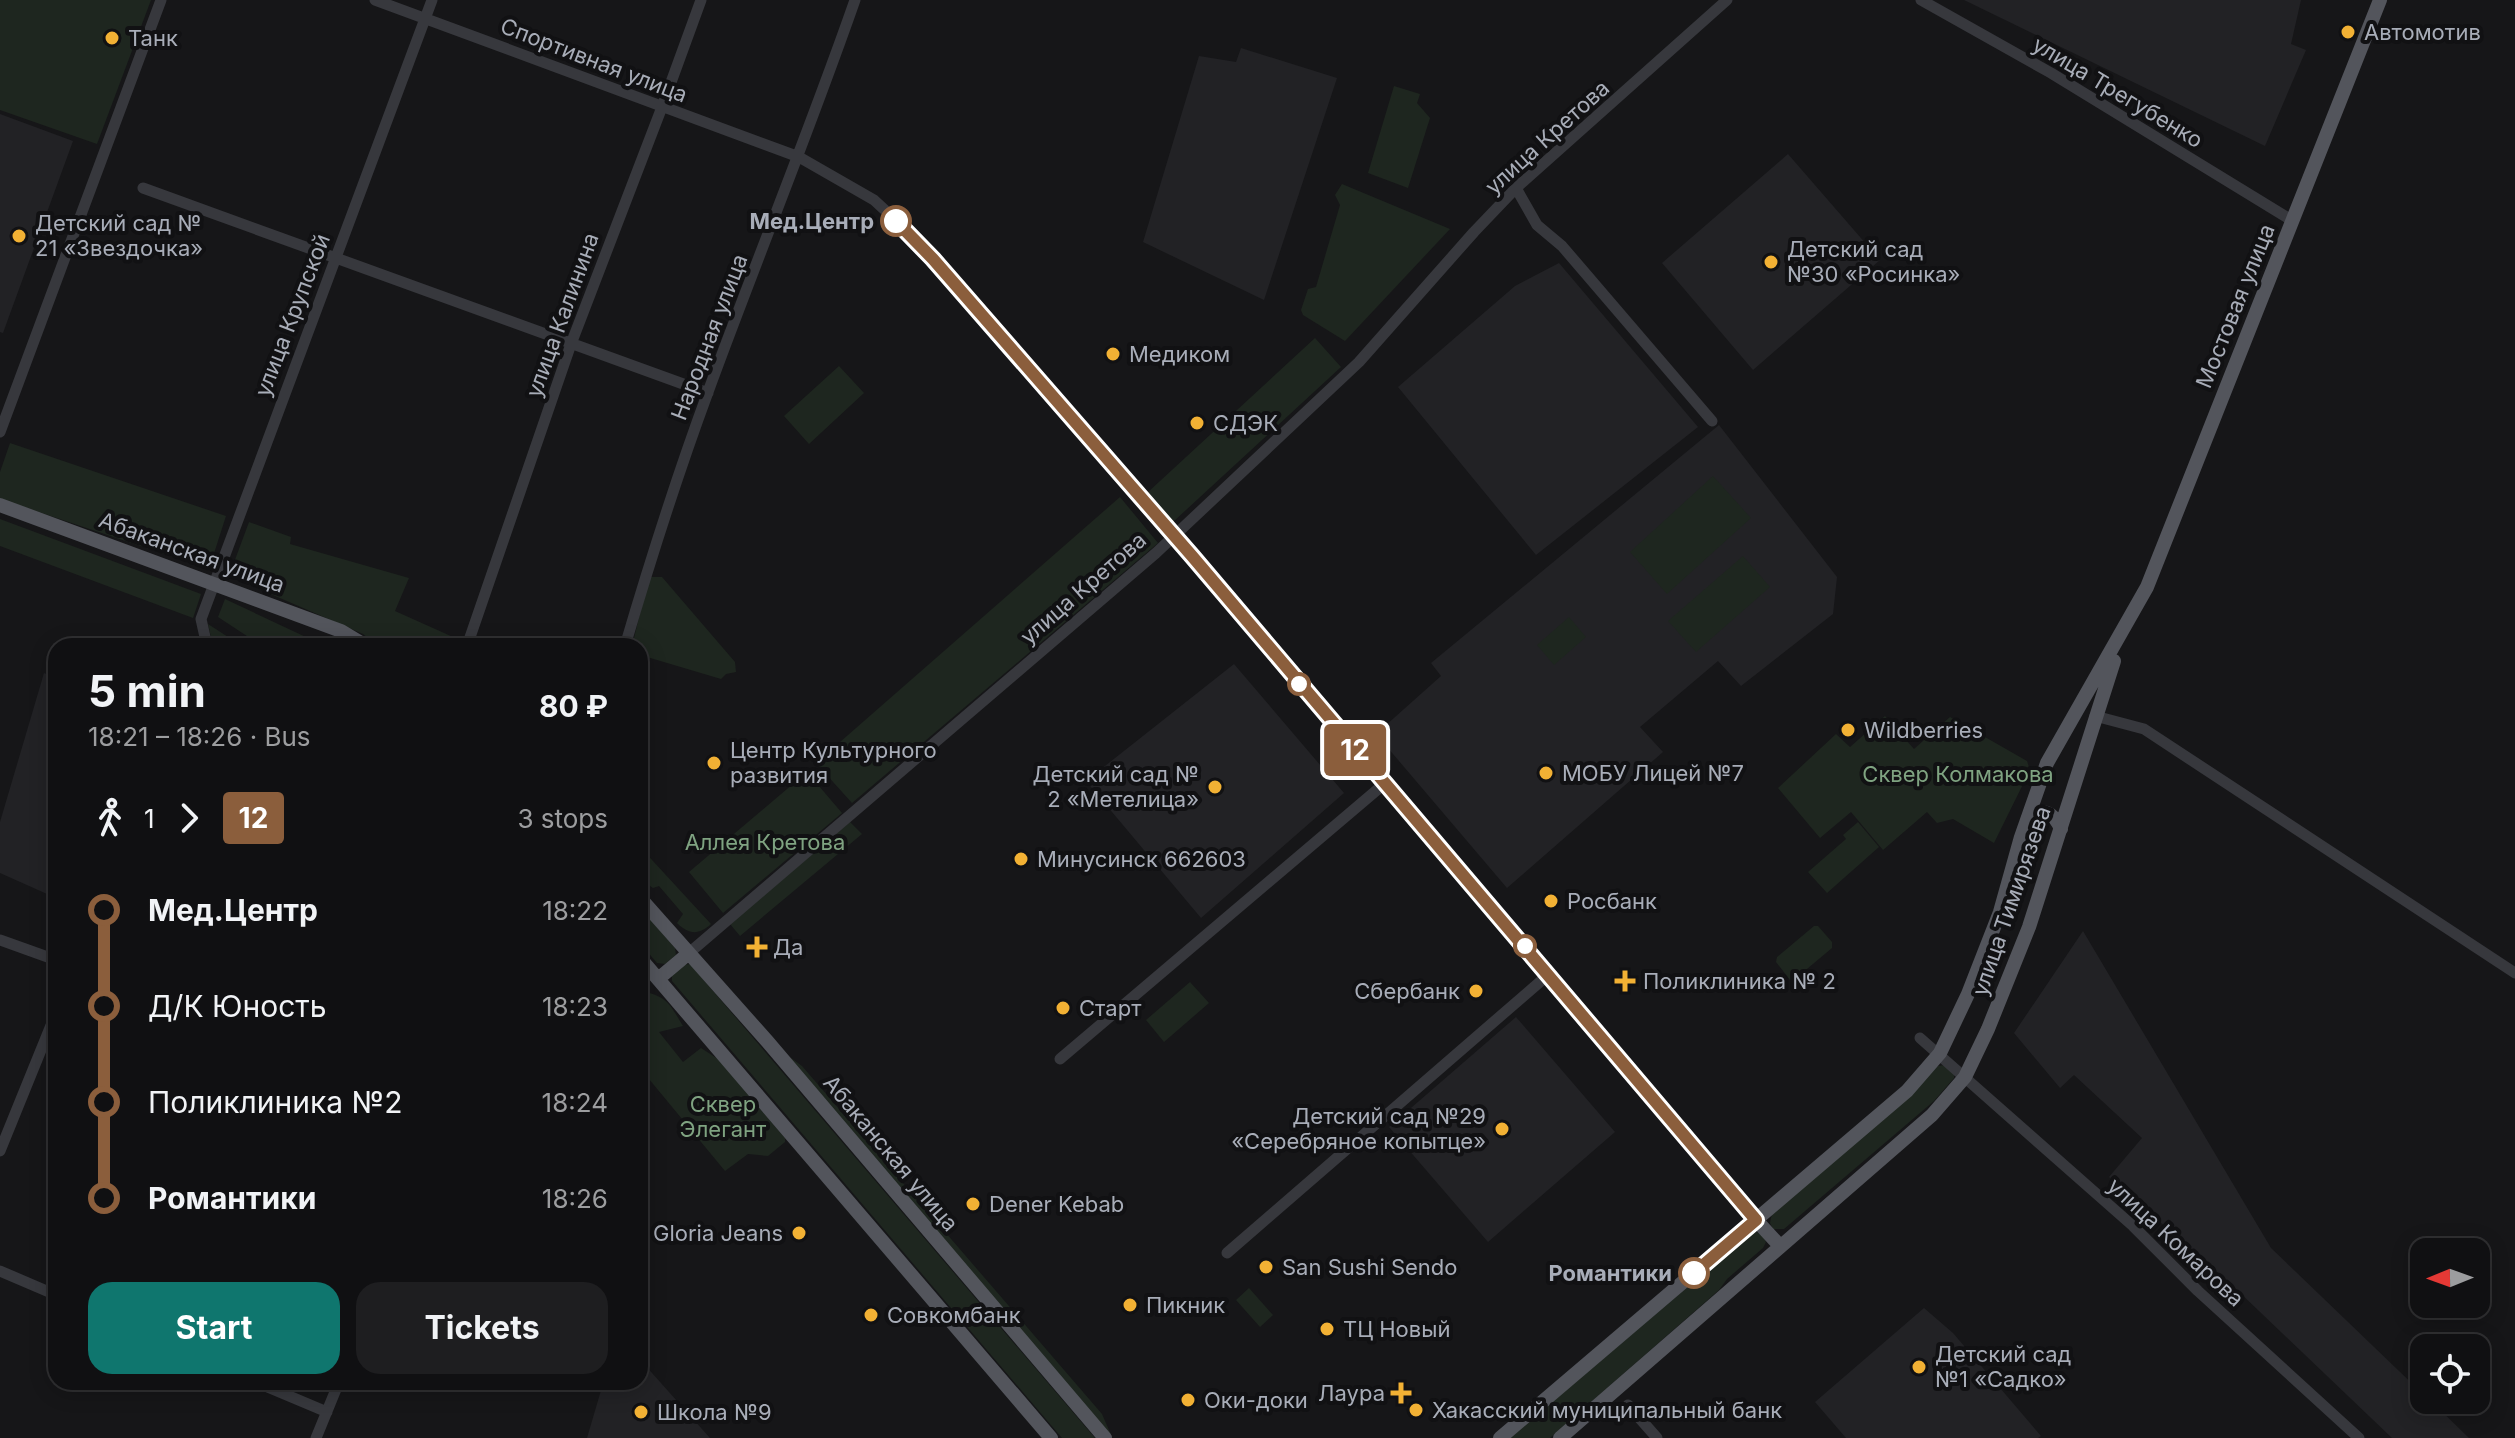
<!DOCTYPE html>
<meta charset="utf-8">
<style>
:root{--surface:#101012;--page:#1e1e20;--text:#f1f3f6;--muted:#9c9d9f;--line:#303032;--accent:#0f766e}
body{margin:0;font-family:Inter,sans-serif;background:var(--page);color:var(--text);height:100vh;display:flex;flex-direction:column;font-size:30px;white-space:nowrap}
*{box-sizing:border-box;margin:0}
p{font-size:26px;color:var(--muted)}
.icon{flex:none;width:44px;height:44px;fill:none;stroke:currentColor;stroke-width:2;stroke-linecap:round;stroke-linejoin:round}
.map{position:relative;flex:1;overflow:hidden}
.drawer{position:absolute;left:48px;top:638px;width:600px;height:752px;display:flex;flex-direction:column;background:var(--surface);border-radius:24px;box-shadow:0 4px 20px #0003,0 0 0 2px var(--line)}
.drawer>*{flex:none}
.badge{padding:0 16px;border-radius:6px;font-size:28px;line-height:52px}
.needle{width:52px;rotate:269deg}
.controls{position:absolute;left:2410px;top:1238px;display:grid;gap:16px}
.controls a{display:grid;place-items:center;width:80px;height:80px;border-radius:16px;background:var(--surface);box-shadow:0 4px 20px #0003,0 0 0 2px var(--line);font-size:40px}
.map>.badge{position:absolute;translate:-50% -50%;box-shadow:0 0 0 4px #fff}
.legs{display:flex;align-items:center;gap:12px;height:88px;padding:0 40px;font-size:26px}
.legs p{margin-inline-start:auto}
.headline{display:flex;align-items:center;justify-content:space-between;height:136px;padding:0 40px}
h1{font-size:44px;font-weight:700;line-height:60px}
.primary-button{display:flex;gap:16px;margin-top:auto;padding:16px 40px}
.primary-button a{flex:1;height:92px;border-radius:24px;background:var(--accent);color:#fff;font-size:32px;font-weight:700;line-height:92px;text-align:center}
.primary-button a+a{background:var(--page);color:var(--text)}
ul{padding:0 40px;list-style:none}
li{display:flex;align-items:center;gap:28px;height:96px;font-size:30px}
li i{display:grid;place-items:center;width:12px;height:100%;margin:0 10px;background:currentColor}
li i::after{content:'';width:20px;height:20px;margin:-10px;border:6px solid;border-radius:50%;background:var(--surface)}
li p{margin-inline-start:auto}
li:first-child i{background:linear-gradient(#0000 50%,currentColor 0)}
li:last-child i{background:linear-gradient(currentColor 50%,#0000 0)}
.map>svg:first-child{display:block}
</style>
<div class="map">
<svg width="2515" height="1438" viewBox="0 0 2515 1438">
<rect width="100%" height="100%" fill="#161618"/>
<path fill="#222225" d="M1964 0H2301L2291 44 2306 50 2265 146Z
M1241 48 1337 78 1264 300 1143 242 1199 56 1236 62Z
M0 114 73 141 3 333 0 332Z
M1788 154 1880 260 1753 370 1662 263Z
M1559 263 1698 427 1536 555 1398 387 1515 286Z
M1719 425 1837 577 1833 614 1741 686 1718 661 1640 727 1663 752 1507 888 1376 734 1441 676 1431 663Z
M1234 664 1344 793 1201 918 1086 781Z
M44 673 56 678V898L0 873V822Z
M2083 931 2271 1248 2424 1395V1400H2430L2469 1438H2392L2236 1289 2109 1177 2142 1138 2074 1075 2060 1088 2014 1033Z
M1516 1017 1615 1132 1488 1242 1389 1127Z
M1924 1308 1953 1333 2041 1436 2038 1438H1846L1815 1402Z
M644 1364 710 1438H587L602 1387 611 1382H640V1367Z"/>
<path fill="#1e261f" d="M0 0H151L97 144 0 110Z
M1394 86 1420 94 1417 103 1430 118 1408 188 1368 173Z
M1342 184 1450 229 1345 341 1303 315 1301 310 1308 289 1316 287 1340 205 1335 195Z
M1315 338 1341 367 1173 522 1147 493Z
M839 366 864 393 809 444 784 416Z
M10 443 226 516 209 569 0 499V472Z
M1713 476 1751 518 1667 594 1630 552Z
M1120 497 1158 543 852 803 816 763Z
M0 519 201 594 193 618 0 546Z
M249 522 291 537 290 544 409 578 395 611 453 637 447 646H377L363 634 229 576Z
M1743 556 1770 587 1696 652 1668 621Z
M649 577H662L735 662 736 672 726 674 721 679 647 657 640 670V646H632Z
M225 599 325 646H262L218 617Z
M1569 617 1586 637 1554 665 1537 645Z
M208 624 242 646H213Z
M1885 716 1914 749 1950 717 2027 761 2030 770 1994 843 1953 819 1937 823 1927 812 1883 850 1851 812 1820 838 1778 788 1836 734 1850 747Z
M807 772 842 813 723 913 689 872Z
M850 822 862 834 740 936 730 924Z
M1858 822 1879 847 1827 893 1808 872 1846 839 1843 835Z
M641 848 711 924C699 935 689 935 677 923L683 914 659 886 653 888 640 879Z
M640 907 675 948 676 955 665 964 657 963 640 943Z
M1814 926H1818L1832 942V948L1795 979 1790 980 1776 962 1777 957Z
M690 964 1095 1438H1062L672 981V975L683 965Z
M1190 982 1209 1003 1164 1042 1146 1020Z
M640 990C668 998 668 1001 683 1026L659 1032 683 1062 701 1048 718 1059 785 1138V1142L768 1156 748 1154 725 1171 644 1073H640Z
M787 1055 802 1066 1102 1414 1112 1437Z
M1945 1065 1954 1073V1078L1934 1101 1784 1229H1773L1770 1223 1772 1213 1938 1066Z
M1757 1232 1763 1236 1766 1242 1763 1248 1727 1279 1719 1290 1550 1438H1510L1751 1233Z
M1249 1288 1273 1315 1260 1327 1236 1300Z"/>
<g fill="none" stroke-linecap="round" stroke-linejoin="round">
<path stroke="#37383d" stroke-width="11" d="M375 0 799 157 874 200 913 236 1192 556 1756 1220
M1921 0 2051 73 2293 221
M143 188 708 393
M1516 188 1537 225 1562 246 1712 421
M0 432 161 0
M207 646 201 619 432 0
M467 646 571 344 662 107 701 0
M625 646C650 561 677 476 708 392 756 261 809 132 855 0
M2095 716 2144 729 2515 973
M0 940 56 960
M689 953 1156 553 1359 362 1474 232 1516 188 1727 0
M1920 1038 2133 1226 2198 1291 2359 1438
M1060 1059 1384 784
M0 1151 56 1013
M1227 1253 1549 974
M0 1271 56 1295
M256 1382 327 1412
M1628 1405 1657 1438
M316 1438 339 1382"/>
<path stroke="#53555c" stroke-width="14" d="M0 505 341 631 366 646
M2028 817C2045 809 2053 811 2061 829
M640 898 767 1041 1105 1438
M640 958 1051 1438
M658 979 689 953
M1756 1220 1780 1246
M1500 1438 1907 1091 1940 1053 1968 994 2000 912 2021 837 2047 763 2147 587 2380 0
M1560 1438 1932 1115 1965 1077 1988 1029 2029 927 2114 661"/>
</g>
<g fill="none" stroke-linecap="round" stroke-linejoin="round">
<g stroke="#fff" stroke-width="18">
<path id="line-1" d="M896 221 933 259 1192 556 1756 1220 1694 1273"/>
</g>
<use href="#line-1" stroke="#8b5e3c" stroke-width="12"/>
</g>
<g fill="#f2b134" stroke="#111113" stroke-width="3">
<circle cx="2348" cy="32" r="8"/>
<circle cx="112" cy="38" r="8"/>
<circle cx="19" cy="236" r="8"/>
<circle cx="1771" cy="262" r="8"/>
<circle cx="1113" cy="354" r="8"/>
<circle cx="1197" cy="423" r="8"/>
<circle cx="1848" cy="730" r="8"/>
<circle cx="714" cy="763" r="8"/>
<circle cx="1546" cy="773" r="8"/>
<circle cx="1215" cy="787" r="8"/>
<circle cx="1021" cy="859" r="8"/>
<circle cx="1551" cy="901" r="8"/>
<path d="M753 935h8v8h8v8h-8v8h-8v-8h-8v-8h8z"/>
<path d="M1621 969h8v8h8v8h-8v8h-8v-8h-8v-8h8z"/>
<circle cx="1476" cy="991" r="8"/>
<circle cx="1063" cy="1008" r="8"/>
<circle cx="1502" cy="1129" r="8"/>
<circle cx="973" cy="1204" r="8"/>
<circle cx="799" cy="1233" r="8"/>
<circle cx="1266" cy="1267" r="8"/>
<circle cx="1130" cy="1305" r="8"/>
<circle cx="871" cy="1315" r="8"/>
<circle cx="1327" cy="1329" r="8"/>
<circle cx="1919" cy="1367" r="8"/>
<path d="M1397 1381h8v8h8v8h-8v8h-8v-8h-8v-8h8z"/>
<circle cx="1188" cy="1400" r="8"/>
<circle cx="1416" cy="1410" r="8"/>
<circle cx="641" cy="1412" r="8"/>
</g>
<g fill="#fff" stroke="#8b5e3c" stroke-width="4">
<circle cx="896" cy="221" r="14"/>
<circle cx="1299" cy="684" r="10"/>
<circle cx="1525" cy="946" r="10"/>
<circle cx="1694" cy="1273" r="14"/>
</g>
<g text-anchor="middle" stroke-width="8" stroke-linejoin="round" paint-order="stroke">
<g font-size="22" fill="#a8adb8" stroke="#111113" text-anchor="start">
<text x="2364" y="40">Автомотив</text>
<text x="128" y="46">Танк</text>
<text x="35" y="231">Детский сад №<tspan x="35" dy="25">21 «Звездочка»</tspan></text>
<text x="1787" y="257">Детский сад<tspan x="1787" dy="25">№30 «Росинка»</tspan></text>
<text x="1129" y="362">Медиком</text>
<text x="1213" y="431">СДЭК</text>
<text x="1864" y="738">Wildberries</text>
<text x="730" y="758">Центр Культурного<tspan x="730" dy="25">развития</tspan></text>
<text x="1562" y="781">МОБУ Лицей №7</text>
<text x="1199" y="782" text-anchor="end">Детский сад №<tspan x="1199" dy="25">2 «Метелица»</tspan></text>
<text x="1037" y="867">Минусинск 662603</text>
<text x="1567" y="909">Росбанк</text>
<text x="773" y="955">Да</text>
<text x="1643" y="989">Поликлиника № 2</text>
<text x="1460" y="999" text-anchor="end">Сбербанк</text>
<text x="1079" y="1016">Старт</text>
<text x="1486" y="1124" text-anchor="end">Детский сад №29<tspan x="1486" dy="25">«Серебряное копытце»</tspan></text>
<text x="989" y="1212">Dener Kebab</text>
<text x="783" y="1241" text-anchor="end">Gloria Jeans</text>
<text x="1282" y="1275">San Sushi Sendo</text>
<text x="1146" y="1313">Пикник</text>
<text x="887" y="1323">Совкомбанк</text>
<text x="1343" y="1337">ТЦ Новый</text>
<text x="1935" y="1362">Детский сад<tspan x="1935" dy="25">№1 «Cадко»</tspan></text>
<text x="1385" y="1401" text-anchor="end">Лаура</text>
<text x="1204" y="1408">Оки-доки</text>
<text x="1432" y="1418">Хакасский муниципальный банк</text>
<text x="657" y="1420">Школа №9</text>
</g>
<g font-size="22" fill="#a8adb8" stroke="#111113">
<text transform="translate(594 60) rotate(21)" y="8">Спортивная улица</text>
<text transform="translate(2118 92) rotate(31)" y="8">улица Трегубенко</text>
<text transform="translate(1547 137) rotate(-42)" y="8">улица Кретова</text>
<text transform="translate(2235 306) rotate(-68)" y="8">Мостовая улица</text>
<text transform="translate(292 315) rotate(-69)" y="8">улица Крупской</text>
<text transform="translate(562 315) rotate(-70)" y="8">улица Калинина</text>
<text transform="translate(709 337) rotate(-69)" y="8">Народная улица</text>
<text transform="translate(192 552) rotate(20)" y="8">Абаканская улица</text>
<text transform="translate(1083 588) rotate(-41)" y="8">улица Кретова</text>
<text transform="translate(2011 901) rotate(-71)" y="8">улица Тимирязева</text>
<text transform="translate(891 1153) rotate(50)" y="8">Абаканская улица</text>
<text transform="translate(2176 1242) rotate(43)" y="8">улица Комарова</text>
</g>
<g font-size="22" font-weight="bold" fill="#a8adb8" stroke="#111113" text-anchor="end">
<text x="874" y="229">Мед.Центр</text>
<text x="1672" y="1281">Романтики</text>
</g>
<g font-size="22" fill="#7fa381" stroke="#111113">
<text x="1958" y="782">Сквер Колмакова</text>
<text x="765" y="850">Аллея Кретова</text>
<text x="723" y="1112">Сквер<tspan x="723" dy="25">Элегант</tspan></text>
</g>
</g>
</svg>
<div class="controls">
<a><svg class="needle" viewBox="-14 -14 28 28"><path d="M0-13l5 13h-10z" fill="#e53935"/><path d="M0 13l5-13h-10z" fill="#9c9d9f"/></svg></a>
<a><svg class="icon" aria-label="locate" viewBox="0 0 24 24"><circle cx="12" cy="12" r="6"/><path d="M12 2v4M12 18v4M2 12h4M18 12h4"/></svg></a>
</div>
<b class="badge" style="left:1355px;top:750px;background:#8b5e3c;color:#fff">12</b>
<section class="drawer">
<div class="headline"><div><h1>5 min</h1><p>18:21 – 18:26 · Bus</p></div><b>80 ₽</b></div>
<div class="legs"><svg class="icon" aria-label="walk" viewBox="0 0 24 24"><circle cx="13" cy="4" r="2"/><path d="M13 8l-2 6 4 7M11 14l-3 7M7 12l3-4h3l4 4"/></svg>1<svg class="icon" aria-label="forward" viewBox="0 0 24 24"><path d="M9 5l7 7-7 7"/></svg><b class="badge" style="background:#8b5e3c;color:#fff">12</b><p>3 stops</p></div>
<ul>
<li><i style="color:#8b5e3c"></i><b>Мед.Центр</b><p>18:22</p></li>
<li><i style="color:#8b5e3c"></i><span>Д/К Юность</span><p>18:23</p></li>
<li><i style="color:#8b5e3c"></i><span>Поликлиника №2</span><p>18:24</p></li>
<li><i style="color:#8b5e3c"></i><b>Романтики</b><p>18:26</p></li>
</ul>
<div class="primary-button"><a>Start</a><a>Tickets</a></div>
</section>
</div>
